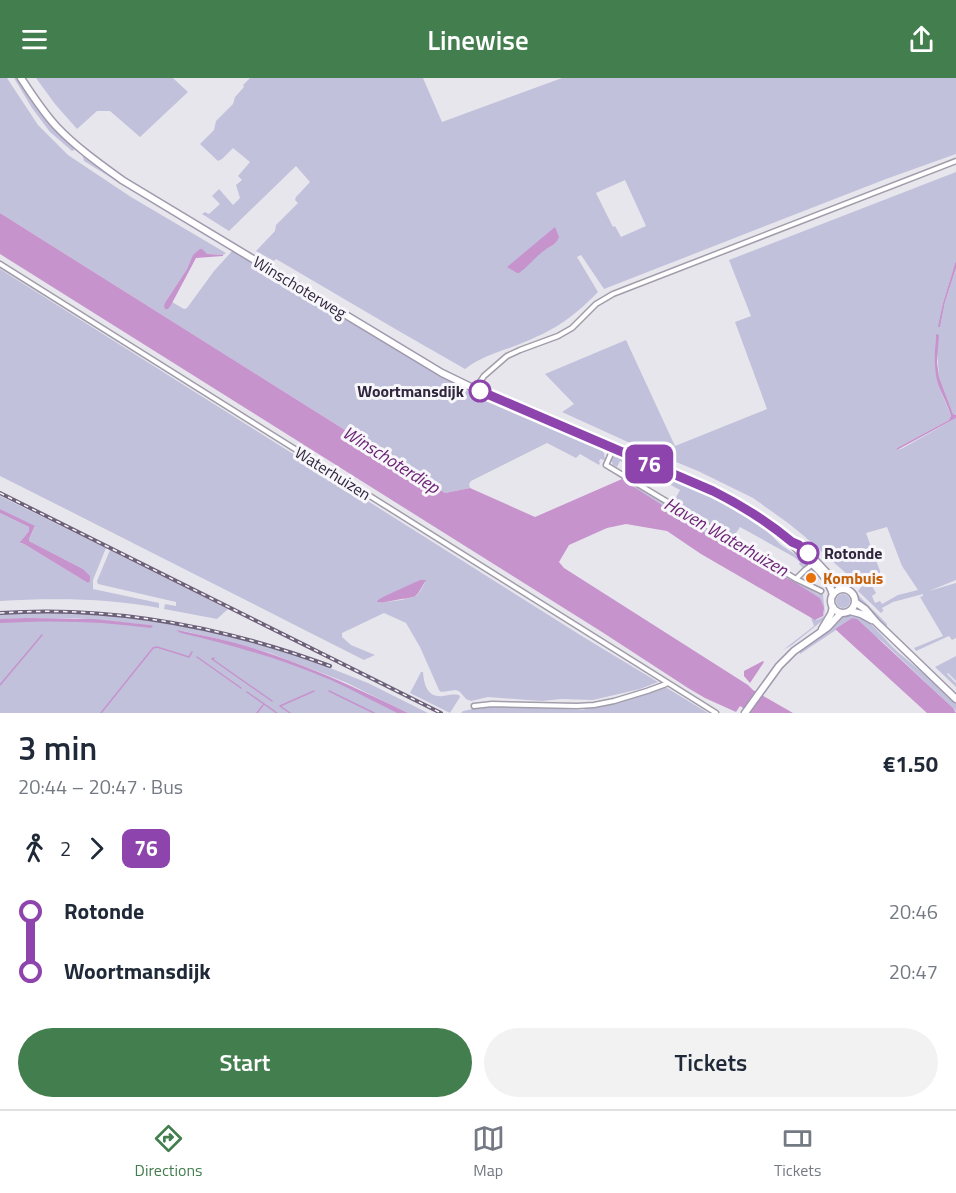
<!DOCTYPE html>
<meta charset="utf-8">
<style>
:root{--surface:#fff;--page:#f2f2f3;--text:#1f2937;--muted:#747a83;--line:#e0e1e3;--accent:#437e4e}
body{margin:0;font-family:"Titillium Web",sans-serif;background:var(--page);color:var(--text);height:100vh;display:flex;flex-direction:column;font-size:22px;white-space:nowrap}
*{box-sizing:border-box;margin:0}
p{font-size:20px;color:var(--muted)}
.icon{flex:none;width:33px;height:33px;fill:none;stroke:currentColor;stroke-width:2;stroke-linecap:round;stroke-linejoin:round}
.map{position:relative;height:635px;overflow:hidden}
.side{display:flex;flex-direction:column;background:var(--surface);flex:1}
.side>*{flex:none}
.badge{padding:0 12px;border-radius:9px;font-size:21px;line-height:39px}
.map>.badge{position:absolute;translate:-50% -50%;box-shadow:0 0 0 3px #fff}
.legs{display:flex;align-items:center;gap:9px;height:66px;padding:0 18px;font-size:20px}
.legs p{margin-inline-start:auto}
.summary{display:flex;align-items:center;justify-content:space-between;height:102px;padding:0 18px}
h1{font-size:33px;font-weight:600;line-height:45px}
.action{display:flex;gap:12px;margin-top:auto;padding:12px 18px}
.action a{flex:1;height:69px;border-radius:36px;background:var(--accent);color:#fff;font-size:24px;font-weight:600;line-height:69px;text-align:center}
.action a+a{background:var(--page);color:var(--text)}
ul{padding:0 18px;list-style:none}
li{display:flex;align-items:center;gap:21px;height:60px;font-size:22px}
li i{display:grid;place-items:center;width:9px;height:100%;margin:0 8px;background:currentColor}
li i::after{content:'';width:15px;height:15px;margin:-8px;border:4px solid;border-radius:50%;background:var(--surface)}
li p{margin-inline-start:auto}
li:first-child i{background:linear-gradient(#0000 50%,currentColor 0)}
li:last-child i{background:linear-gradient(currentColor 50%,#0000 0)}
header{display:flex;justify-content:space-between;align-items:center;height:78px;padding:0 18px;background:var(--accent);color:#fff;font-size:27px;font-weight:600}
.menu{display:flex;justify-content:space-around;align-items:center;height:84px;border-top:2px solid var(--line);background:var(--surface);font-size:16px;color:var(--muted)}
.menu a{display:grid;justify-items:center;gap:3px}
.menu .selected{color:var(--accent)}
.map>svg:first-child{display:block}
</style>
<header><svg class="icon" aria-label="menu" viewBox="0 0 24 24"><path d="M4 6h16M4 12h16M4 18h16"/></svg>Linewise<svg class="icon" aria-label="share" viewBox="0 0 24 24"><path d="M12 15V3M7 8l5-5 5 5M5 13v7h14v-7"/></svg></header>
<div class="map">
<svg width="956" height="635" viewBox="0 0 956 635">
<rect width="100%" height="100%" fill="#e8e6ed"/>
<path fill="#c1c1dc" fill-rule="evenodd" d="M0 0H7L38 47 68 77 131 119 226 175 223 177 206 176 191 182 187 191 166 223 171 227 172 224 184 231 187 230 214 193 233 172 391 266 426 290 465 310V312L482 319 483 318 532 337 599 369 604 375 605 382 600 381 599 384 600 385 599 387 580 376 576 380 547 365 471 403 469 406 470 410 445 415 0 135Z
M14 0H17L34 23 75 69 74 72 72 73 50 54 32 30Z
M36 0H173L188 14 140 59 110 33H97L77 51 55 26Z
M250 0H423L442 44 562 0H956V76L886 101 604 211 581 177 577 179 598 214C570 243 549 255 512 269 495 275 479 280 465 291L397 252 276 181 274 183 256 173 275 153 276 147 298 125 295 122 296 119 310 104 296 88 229 153 202 136 205 134 209 136 220 126 212 118 219 111 233 127 240 120 236 107 242 102 238 98 250 84 233 70 222 81 218 83 200 66 214 52 216 43 233 26 235 19 244 9 243 7ZM625 102 646 148 621 159 615 148 613 149 596 115Z
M82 75 136 115 84 83Z
M956 94V182L943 225 940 249 945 224 956 190V337L953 336 939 299 936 256C935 271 934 286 937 301 940 314 947 326 951 338L949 342 897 370 898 372 903 370 956 340V502L929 513 956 505V560L952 562 949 558 916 573 914 570 943 558 920 519 923 518V516L893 524 882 530 883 532H884L881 535 858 513 862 508H872L876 515 872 518 875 525 880 523 882 526 898 517 918 512 902 488 887 449 866 455 880 493V496L875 498 876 503 873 505H864L853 509 849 498 804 458 788 445 753 420 698 393 630 365 562 334 574 326 545 296 626 262 675 368 767 331 735 244 751 238 729 182Z
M0 191 585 560 658 604 640 611 593 622 561 621 542 623 488 619 471 623 466 621 460 614 456 612 441 614 439 612 420 569 406 545 384 535 342 555V559L351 567 375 577 364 582C243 521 122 459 0 398ZM420 502 425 504C423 508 421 513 417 517 413 521 384 525 377 524Z
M618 378 635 383 716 418 723 424 758 444 781 467 807 484 808 487 803 490 799 486 800 484 794 479 740 449 732 461 673 425 680 412 641 391 620 383 617 389 613 387 611 382 613 379Z
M609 390 789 499 818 516 820 514 823 515C823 525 827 534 822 543L792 567 783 572 814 548 811 540 817 542 823 539 824 534 820 520 793 503 780 497 704 454 619 399 608 392Z
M0 418 106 470 93 502V511L159 525V530C109 520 51 520 0 523V435L29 449V453L20 464 21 466H24L88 505 90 500 83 491 29 463V461L35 449 0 431Z
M110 472 228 531 217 541 164 531 165 526 176 528V524L98 506 97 503Z
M856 515 887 546V548L859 524 855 516Z
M836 523a7 7 0 1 1 14 0a7 7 0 1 1-14 0Z
M43 535 120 538 170 545 214 554 274 571 320 586 368 605 428 635H408L345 604 270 575 215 560 179 552 245 569 327 598 402 635H0V543L51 542 150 547 76 540 0 541V536Z
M852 535C873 542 883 561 899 575 918 591 938 607 956 624V633L884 565 852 540 835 551 836 552 800 576V573L802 570 839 540Z
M956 578V603L948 595 947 596 956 605V609L935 589Z
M421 594H423C424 606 427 620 443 618 449 617 453 616 459 617L460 619 450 635 410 615Z
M662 610H667L708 635H461L463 633 488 628 582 632 625 622Z"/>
<path fill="#c693cd" d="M0 135 445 415 470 410 535 439 622 401 704 454 780 497 793 503 820 520 824 530 823 538 815 542 701 476 667 453 626 446 607 450 569 467 559 484 564 490 748 607 753 612 793 635H751L740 628 736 634 705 620 688 610 602 554 0 176Z
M555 149 559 159C556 167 551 167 545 172 537 177 529 188 519 195H517L507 189Z
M202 171 207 176 223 177V178L196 180 171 227 168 231H165L164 228 166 223 187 191 193 177 200 171Z
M956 182V190L945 224 940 249H938L943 225Z
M936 256 939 257 937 284 939 299 953 336 956 337V340L897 372V370L949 342 951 338C948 327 942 317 938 306 933 290 935 272 936 256Z
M0 431 35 448 29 461V463L83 491 90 498V503L88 505 24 466 20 465V464L29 453V449L0 435Z
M420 502H426C414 522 419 518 396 522 389 523 384 525 377 524L378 522 385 518Z
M27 540 94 541 150 547 153 548 151 550C101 543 51 542 0 545V541Z
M852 540 857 541 953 630 956 635H927L835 551Z
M176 552C208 558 240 565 271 576 318 592 363 613 408 635H397C375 624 353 612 331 602 282 581 232 567 181 555Z
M763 583 764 584 750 605 744 598V593Z"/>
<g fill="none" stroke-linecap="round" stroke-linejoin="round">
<path stroke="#c693cd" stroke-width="1.5" d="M197 579 241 610
M214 580 212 581 272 623
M0 607 42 557
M329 613 374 635
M247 614 277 635
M101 635 153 570 157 569 189 579 192 574
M257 635 263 627
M290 635 280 628 314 613"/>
<g stroke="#a29daa" stroke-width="7">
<path id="minor" d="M0 186 716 635
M475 311 484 298 507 278 520 272 558 258 572 250 596 226 613 216 956 83
M613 371 606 387 796 501 821 513
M796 501 805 492 813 486
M474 628 492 626 577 628 594 627 614 623 647 613 666 606"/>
</g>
<g stroke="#a199ad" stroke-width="9">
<path id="secondary" d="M21 0C32 17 43 34 57 49 76 69 100 86 122 102L442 295 475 311 713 413C743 428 774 445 796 470 810 486 827 495 833 517
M814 481 842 511
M831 523a12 12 0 1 1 24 0a12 12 0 1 1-24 0Z
M855 524 865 531 876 544 956 621
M850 533 861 536 872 542
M822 551 831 536 833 529
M745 635 779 588 794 573 828 549 841 535"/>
</g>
<use href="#minor" stroke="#fff" stroke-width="4"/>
<use href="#secondary" stroke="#fff" stroke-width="6"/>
<g stroke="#6c6179" stroke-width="4">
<path id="rail" d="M0 415 441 635
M0 535C113 527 224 549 330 588"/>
</g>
<use href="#rail" stroke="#f7f6fa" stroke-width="1.5" stroke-dasharray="4.5" stroke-linecap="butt"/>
</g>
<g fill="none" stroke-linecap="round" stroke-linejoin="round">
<g stroke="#fff" stroke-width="14">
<path id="line-1" d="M480 313 713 413C741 427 768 444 792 464L799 467 808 475"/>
</g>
<use href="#line-1" stroke="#8e44ad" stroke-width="9"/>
</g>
<g fill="#fff" stroke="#8e44ad" stroke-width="3">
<circle cx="480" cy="313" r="10"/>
<circle cx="808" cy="475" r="10"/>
</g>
<circle fill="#e8710a" stroke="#f7f6fa" stroke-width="2" cx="811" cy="500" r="6"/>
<g text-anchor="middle" stroke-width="6" stroke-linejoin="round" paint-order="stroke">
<g font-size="16" fill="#31263e" stroke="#f7f6fa">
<text transform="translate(300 209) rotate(31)" y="6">Winschoterweg</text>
<text transform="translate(333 395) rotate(32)" y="6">Waterhuizen</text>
</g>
<g font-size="16" font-weight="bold" fill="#31263e" stroke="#f7f6fa" text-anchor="end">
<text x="464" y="319">Woortmansdijk</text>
<text x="824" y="481" text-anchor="start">Rotonde</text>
</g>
<g font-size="16" font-weight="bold" fill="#c56008" stroke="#f7f6fa" text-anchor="start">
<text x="823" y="506">Kombuis</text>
</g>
<g font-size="18" font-style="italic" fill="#6d2476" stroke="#f7f6fa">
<text transform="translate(391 382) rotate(32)" y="6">Winschoterdiep</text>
<text transform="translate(726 459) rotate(30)" y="6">Haven Waterhuizen</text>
</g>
</g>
</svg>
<b class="badge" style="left:649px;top:386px;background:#8e44ad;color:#fff">76</b>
</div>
<section class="side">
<div class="summary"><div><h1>3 min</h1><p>20:44 – 20:47 · Bus</p></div><b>€1.50</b></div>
<div class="legs"><svg class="icon" aria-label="walk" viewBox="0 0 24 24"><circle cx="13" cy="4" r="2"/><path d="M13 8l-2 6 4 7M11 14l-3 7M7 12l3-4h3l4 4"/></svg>2<svg class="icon" aria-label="forward" viewBox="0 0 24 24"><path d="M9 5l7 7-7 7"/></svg><b class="badge" style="background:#8e44ad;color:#fff">76</b></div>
<ul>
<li><i style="color:#8e44ad"></i><b>Rotonde</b><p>20:46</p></li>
<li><i style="color:#8e44ad"></i><b>Woortmansdijk</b><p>20:47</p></li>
</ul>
<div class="action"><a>Start</a><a>Tickets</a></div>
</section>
<nav class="menu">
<a class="selected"><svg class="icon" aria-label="directions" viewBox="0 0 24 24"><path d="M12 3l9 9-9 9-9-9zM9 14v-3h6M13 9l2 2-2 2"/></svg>Directions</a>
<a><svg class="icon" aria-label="map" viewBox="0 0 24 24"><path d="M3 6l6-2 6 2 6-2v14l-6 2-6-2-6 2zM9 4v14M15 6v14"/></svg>Map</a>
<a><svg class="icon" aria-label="tickets" viewBox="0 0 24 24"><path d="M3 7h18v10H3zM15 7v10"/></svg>Tickets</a>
</nav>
